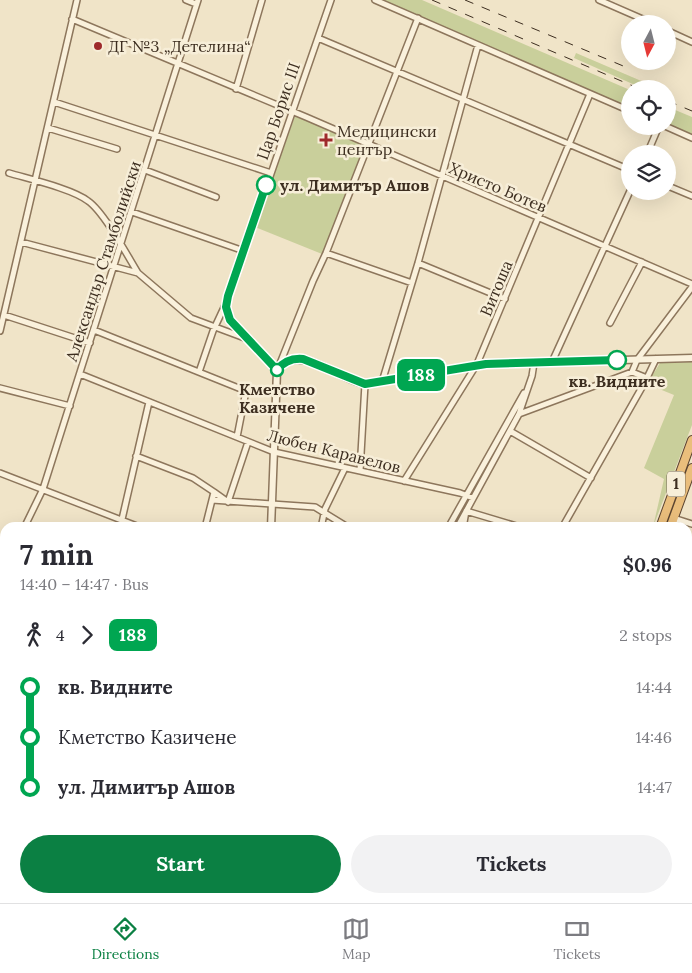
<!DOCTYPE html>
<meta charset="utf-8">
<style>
:root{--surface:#fff;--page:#f2f2f3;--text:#2b2b33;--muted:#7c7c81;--line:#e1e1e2;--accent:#0b8043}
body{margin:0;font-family:Lora,serif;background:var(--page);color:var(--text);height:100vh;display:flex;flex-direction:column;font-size:19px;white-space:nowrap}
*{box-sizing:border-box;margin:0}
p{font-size:16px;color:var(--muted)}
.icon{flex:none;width:28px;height:28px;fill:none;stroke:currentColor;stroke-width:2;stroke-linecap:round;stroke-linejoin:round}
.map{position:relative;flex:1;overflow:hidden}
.sheet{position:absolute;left:0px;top:522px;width:692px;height:381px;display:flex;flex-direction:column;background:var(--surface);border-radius:15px 15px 0 0;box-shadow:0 5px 20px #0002}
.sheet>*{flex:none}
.badge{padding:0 10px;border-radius:8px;font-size:18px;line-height:32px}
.needle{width:32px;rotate:187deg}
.controls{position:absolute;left:621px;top:15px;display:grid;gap:10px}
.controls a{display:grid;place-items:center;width:55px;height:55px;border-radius:50%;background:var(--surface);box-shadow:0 5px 20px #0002;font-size:25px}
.map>.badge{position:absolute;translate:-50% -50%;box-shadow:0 0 0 2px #fff}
.legs{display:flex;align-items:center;gap:8px;height:55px;padding:0 20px;font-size:16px}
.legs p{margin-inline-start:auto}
.head{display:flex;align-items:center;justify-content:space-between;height:85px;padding:0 20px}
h1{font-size:28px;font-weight:800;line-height:38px}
.action{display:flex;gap:10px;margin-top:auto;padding:10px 20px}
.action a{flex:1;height:58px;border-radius:30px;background:var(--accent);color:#fff;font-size:20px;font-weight:800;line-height:58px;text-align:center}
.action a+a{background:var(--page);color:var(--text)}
ul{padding:0 20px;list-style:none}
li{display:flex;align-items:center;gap:18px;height:50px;font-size:19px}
li i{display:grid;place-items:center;width:8px;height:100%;margin:0 6px;background:currentColor}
li i::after{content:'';width:12px;height:12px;margin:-6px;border:4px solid;border-radius:50%;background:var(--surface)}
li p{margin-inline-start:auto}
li:first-child i{background:linear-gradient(#0000 50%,currentColor 0)}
li:last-child i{background:linear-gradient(currentColor 50%,#0000 0)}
.menu{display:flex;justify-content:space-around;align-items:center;height:70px;border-top:1px solid var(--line);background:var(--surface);font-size:14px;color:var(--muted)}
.menu a{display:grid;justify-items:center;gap:2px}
.menu .selected{color:var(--accent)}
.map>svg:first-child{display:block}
</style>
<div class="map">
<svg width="692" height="903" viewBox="0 0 692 903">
<rect width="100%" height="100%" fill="#f0e4c8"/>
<path fill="#c9cf9b" d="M383 0H422L630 90V108Z
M576 53 660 89H644L574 58Z
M668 107 692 117V135L668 124Z
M295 116 365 145 322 254 255 227Z
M692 362V425L653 527 664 479 644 468 674 395 647 384 660 363Z"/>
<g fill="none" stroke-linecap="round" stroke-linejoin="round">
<path stroke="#6f938a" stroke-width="1" d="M0 903 5 894"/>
<g stroke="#8d765c" stroke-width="8">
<path id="minor" d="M186 0 196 4
M375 0 630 111
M599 0 654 24
M72 19 306 117 692 284
M668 31 692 42
M318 38 630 170
M236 89 262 0
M54 102 271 173
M665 126 692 138
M48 128 117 149
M647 154 659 126
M145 170 216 197
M9 173C29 179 73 189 88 201 104 212 127 255 138 273
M668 186 692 196
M132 212 244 251
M21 242 138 273 191 318 250 340
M326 253 412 283
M418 263 505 299
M226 305 228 316 230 320 277 371
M4 315 90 343
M610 323 642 262
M94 330 246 391 237 437
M0 331 77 0
M552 362 630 191
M277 371 313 281 326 253 418 18
M199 372 213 331 227 301 331 0
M632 372 647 378
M80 374 274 452 460 493 473 498
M382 382 418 263 478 45
M0 388 70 406
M519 414 632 372 637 360 692 287
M510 431 591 478
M136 456 193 478 214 492 212 500 315 507 349 528
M360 471 365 384
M0 473 142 528
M404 481 477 364 590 94
M214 492 228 502 248 442
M673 518 692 524
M24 528 43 489 198 0
M120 528 149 402
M205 528 212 500
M321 528 325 509 345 468
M448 528 524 393
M457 528 519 414 532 376 534 363
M463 528 466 511 523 528
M562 528 645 382 656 359
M0 558 5 561
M300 903 304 899"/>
</g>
<g stroke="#8d765c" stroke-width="9">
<path id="tertiary" d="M271 528 277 371C296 341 340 380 365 384L486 364 692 358
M688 789H692
M688 796H692"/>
</g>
<g stroke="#5b4430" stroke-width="10">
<path id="trunk" d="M660 528 692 440
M670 528 692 468
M627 899 628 903
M614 903V899"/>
</g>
<use href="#minor" stroke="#faf1dc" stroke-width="5"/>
<use href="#tertiary" stroke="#faf1dc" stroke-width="6"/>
<use href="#trunk" stroke="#eabe7c" stroke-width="8"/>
<path stroke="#3d2e20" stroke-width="1" stroke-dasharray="9 9" stroke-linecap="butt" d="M432 0 640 89
M465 0 628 68
M668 101 692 111"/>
</g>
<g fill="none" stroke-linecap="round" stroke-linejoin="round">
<g stroke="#fff" stroke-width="11">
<path id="line-1" d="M266 185 228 296 226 307 230 320 277 370C284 361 292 358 303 359L365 384 486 364 617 360"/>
</g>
<use href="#line-1" stroke="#00a651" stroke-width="8"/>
</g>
<g fill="#9e2a2b" stroke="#f7eed8" stroke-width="2">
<circle cx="98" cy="46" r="5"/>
<path d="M323.5 132.5h5v5h5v5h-5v5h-5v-5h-5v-5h5z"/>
</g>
<g fill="#fff" stroke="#00a651" stroke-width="2.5">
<circle cx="266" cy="185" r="9"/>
<circle cx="617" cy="360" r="9"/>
<circle cx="277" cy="370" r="6"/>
</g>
<g text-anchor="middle" stroke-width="5" stroke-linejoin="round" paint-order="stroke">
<rect fill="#f7eed8" stroke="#756857" stroke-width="1" x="667" y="471.5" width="18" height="25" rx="4"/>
<g font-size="15" font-weight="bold" fill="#3d2e20">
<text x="676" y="489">1</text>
</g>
<g font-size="16" fill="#3d2e20" stroke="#f7eed8" text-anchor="start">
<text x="108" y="52">ДГ №3 „Детелина“</text>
<text x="337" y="137">Медицински<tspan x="337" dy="18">център</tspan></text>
</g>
<g font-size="16" fill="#3d2e20" stroke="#f7eed8">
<text transform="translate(278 111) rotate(-71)" y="6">Цар Борис III</text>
<text transform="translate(498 187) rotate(23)" y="6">Христо Ботев</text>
<text transform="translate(103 261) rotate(-72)" y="6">Александър Стамболийски</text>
<text transform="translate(496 288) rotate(-67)" y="6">Витоша</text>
<text transform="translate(334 451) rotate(14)" y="6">Любен Каравелов</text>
</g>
<g font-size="16" font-weight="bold" fill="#3d2e20" stroke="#f7eed8">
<text x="280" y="191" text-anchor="start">ул. Димитър Ашов</text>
<text x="617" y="387">кв. Видните</text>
<text x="277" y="395">Кметство<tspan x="277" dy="18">Казичене</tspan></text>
</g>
</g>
</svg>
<div class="controls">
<a><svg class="needle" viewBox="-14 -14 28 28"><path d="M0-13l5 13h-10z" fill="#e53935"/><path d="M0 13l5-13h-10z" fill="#7c7c81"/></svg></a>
<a><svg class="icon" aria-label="locate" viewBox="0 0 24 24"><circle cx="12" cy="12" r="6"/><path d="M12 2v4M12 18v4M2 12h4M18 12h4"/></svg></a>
<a><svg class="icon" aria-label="layers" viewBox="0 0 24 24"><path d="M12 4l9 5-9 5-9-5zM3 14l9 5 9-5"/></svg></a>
</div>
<b class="badge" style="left:421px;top:375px;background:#00a651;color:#fff">188</b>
<section class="sheet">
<div class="head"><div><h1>7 min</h1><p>14:40 – 14:47 · Bus</p></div><b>$0.96</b></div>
<div class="legs"><svg class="icon" aria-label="walk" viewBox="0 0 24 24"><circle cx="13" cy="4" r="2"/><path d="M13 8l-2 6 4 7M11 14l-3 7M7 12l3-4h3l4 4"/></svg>4<svg class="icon" aria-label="forward" viewBox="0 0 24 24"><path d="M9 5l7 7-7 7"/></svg><b class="badge" style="background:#00a651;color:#fff">188</b><p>2 stops</p></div>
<ul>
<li><i style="color:#00a651"></i><b>кв. Видните</b><p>14:44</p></li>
<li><i style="color:#00a651"></i><span>Кметство Казичене</span><p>14:46</p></li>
<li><i style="color:#00a651"></i><b>ул. Димитър Ашов</b><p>14:47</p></li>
</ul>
<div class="action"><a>Start</a><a>Tickets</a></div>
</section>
</div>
<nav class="menu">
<a class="selected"><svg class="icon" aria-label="directions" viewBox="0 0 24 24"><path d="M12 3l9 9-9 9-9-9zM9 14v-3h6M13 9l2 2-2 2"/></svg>Directions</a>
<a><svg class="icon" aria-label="map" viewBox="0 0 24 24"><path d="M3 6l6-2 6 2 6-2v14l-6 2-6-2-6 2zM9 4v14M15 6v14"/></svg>Map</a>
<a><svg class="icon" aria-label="tickets" viewBox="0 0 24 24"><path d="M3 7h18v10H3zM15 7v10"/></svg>Tickets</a>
</nav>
